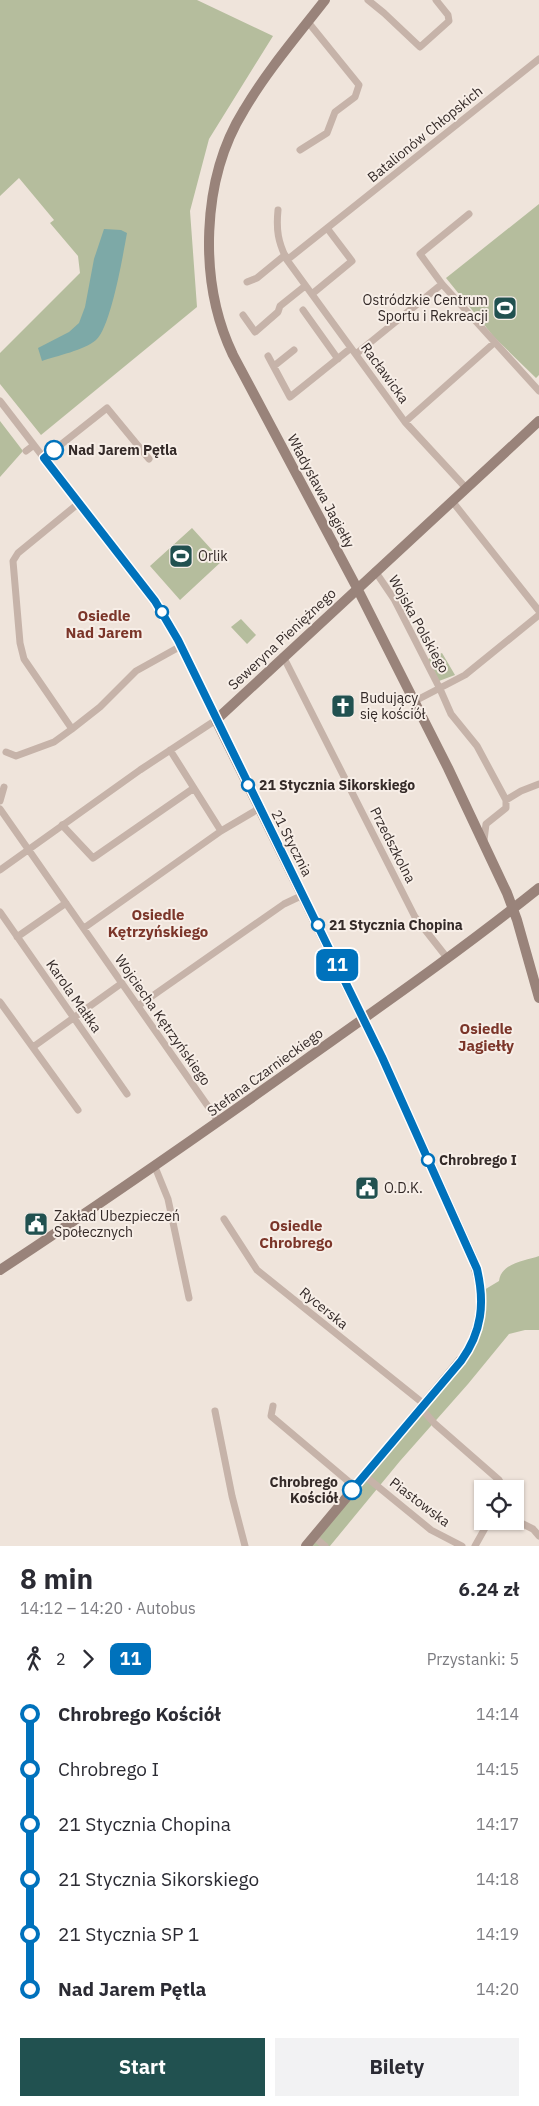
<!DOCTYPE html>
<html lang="pl">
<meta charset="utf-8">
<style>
:root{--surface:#fff;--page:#f2f2f3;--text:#2b2b33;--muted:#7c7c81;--accent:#215150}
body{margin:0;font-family:"IBM Plex Sans",sans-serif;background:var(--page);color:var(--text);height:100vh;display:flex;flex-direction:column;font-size:19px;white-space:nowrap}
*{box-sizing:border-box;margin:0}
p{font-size:16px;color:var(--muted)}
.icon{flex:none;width:28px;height:28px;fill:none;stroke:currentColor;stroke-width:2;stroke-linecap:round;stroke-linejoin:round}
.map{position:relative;height:1546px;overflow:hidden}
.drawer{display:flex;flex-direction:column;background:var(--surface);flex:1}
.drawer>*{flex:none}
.badge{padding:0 10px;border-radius:8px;font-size:18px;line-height:32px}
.buttons{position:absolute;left:474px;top:1480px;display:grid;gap:10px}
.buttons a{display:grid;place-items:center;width:50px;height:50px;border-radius:0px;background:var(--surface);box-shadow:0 1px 4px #0004;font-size:25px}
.map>.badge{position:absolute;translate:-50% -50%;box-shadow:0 0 0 2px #fff}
.legs{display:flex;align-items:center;gap:8px;height:55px;padding:0 20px;font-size:16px}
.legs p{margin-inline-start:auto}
.head{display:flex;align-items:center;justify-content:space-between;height:85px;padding:0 20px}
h1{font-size:28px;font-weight:700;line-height:38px}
.primary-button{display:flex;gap:10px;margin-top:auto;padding:10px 20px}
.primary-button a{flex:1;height:58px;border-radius:0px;background:var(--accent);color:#fff;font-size:20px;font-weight:700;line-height:58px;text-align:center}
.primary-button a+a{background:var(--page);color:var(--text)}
ul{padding:0 20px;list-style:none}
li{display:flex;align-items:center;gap:18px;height:55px;font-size:19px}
li i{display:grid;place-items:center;width:8px;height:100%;margin:0 6px;background:currentColor}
li i::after{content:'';width:12px;height:12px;margin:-6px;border:4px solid;border-radius:50%;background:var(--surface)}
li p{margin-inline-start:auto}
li:first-child i{background:linear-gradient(#0000 50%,currentColor 0)}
li:last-child i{background:linear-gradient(currentColor 50%,#0000 0)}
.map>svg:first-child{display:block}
</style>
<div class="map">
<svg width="539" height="1546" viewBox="0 0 539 1546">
<rect width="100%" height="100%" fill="#efe4db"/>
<path fill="#b5bd9d" d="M0 0H197L273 36 209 139 190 211 197 307 41 435 0 384V353L80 273 78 256 50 223 54 220 19 178 0 196Z
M539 204V375L536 378 494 337 446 278Z
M0 421 23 451 0 477Z
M192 528 222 561 180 600 150 566Z
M241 619 256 635 247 644 231 627Z
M442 653 455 675 439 681 428 659Z
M539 1256V1330H525L509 1334 468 1384 400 1461 330 1546H311L466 1357 484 1290 499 1281C501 1263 525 1261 539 1256Z"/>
<path fill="#7da9a7" d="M104 229 121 230 127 233C123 255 111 327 96 340 85 350 56 356 42 361L38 348 69 332 79 323 85 307 94 259Z"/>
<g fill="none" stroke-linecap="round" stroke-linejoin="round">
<path stroke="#c6b3a9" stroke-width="7" d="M368 0 384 13 420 47 449 21 448 15 436 0
M300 150 327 133 335 112 355 97 359 85 308 22
M278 210C276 230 278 242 287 260L405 422 466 488
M469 214 420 254 442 284 539 391
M287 260 539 59
M247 282 257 278 285 255
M312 294 352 261 327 228
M303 310 338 359
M243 315 255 332 278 312 280 306 305 286
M356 354 442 284
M268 356 290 397 351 348
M274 366 294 350
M0 401 161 610 178 639 216 720 140 770 0 870
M405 422 494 343
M26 451 34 445
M44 458 107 408 149 459
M452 501 539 611
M79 503 18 553 13 561 20 643 24 659 72 729 100 707 136 671 181 646
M375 571 394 599 440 689 451 714 477 746 506 800 521 791 539 784
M283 656 415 917 448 959
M415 701 465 675 539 615
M170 750 221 831
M6 752 16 756 54 742 72 729
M0 801 4 787
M0 809 219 1122
M62 825 93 858 194 788
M484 840 486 824 506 808V800
M0 912 127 1094
M84 928 221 831 260 808
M17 937 66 903
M0 1002 78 1110
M138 1006 284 904 303 895
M33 1047 122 983
M155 1167 168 1199 189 1298
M224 1219 257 1270 424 1404
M273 1406 271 1416 355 1487
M421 1408 435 1424 499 1480 504 1489
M215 1411 232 1496 245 1546
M365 1476 431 1530 462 1546
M515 1520 533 1529 539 1536
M314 1537 325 1546
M475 1546 489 1521"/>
<path stroke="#99837a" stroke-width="10" d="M325 0C297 36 267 71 244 110 201 179 198 282 233 355L357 588 448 768 507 893 517 920 539 998
M0 1270C103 1202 204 1132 305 1060 384 1004 463 949 539 888
M306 1546 466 1354C484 1323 486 1291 472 1257L382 1057 216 720 539 421"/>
</g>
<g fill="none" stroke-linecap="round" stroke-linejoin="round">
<g stroke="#fff" stroke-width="11">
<path id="line-1" d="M54 450 44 458 155 601 178 640 382 1057 477 1269C485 1303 482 1332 461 1361L352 1490"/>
</g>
<use href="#line-1" stroke="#0072bc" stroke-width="8"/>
</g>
<defs>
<g id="stadium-square" transform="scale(1.25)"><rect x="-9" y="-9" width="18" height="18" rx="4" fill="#215150" stroke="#f7eee7"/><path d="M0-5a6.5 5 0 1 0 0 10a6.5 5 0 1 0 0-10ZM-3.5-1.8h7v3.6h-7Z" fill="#fff"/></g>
<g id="church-square" transform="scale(1.25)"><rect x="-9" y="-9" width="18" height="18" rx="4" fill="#215150" stroke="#f7eee7"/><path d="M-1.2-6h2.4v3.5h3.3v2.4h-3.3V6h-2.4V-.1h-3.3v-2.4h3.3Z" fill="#fff"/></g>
<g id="civic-square" transform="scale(1.25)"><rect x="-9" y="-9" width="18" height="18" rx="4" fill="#215150" stroke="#f7eee7"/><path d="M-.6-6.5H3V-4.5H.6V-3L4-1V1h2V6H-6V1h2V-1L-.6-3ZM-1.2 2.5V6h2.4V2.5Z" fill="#fff"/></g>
</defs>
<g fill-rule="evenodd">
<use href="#stadium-square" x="505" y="308"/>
<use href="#stadium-square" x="181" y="556"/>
<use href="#church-square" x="343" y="706"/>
<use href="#civic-square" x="367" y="1188"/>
<use href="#civic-square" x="36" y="1224"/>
</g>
<g fill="#fff" stroke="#0072bc" stroke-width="2.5">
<circle cx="54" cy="450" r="9"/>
<circle cx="162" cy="612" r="6"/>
<circle cx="248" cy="785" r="6"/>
<circle cx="318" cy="925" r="6"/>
<circle cx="428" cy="1160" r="6"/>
<circle cx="352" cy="1490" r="9"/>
</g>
<g text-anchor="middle" stroke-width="4" stroke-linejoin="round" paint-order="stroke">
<g font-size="14" fill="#342a28" stroke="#f7eee7">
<text transform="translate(425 134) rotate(-39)" y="5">Batalionów Chłopskich</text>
<text transform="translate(385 373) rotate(54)" y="5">Racławicka</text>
<text transform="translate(321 491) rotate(62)" y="5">Władysława Jagiełły</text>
<text transform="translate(419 624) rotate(61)" y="5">Wojska Polskiego</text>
<text transform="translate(282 639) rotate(-43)" y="5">Seweryna Pieniężnego</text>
<text transform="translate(292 843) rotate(63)" y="5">21 Stycznia</text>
<text transform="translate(393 845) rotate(63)" y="5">Przedszkolna</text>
<text transform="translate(74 996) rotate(55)" y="5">Karola Małłka</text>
<text transform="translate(163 1020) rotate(55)" y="5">Wojciecha Kętrzyńskiego</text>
<text transform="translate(265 1072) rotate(-36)" y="5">Stefana Czarnieckiego</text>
<text transform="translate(324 1308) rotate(39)" y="5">Rycerska</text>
<text transform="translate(420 1502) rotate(37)" y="5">Piastowska</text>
</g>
<g font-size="14" fill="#342a28" stroke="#f7eee7" text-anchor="start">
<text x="488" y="305" text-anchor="end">Ostródzkie Centrum<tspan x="488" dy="16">Sportu i Rekreacji</tspan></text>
<text x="198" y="561">Orlik</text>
<text x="360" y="703">Budujący<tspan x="360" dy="16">się kościół</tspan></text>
<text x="384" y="1193">O.D.K.</text>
<text x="54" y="1221">Zakład Ubezpieczeń<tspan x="54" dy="16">Społecznych</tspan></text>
</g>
<g font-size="14" font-weight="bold" fill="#342a28" stroke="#f7eee7" text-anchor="start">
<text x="68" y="455">Nad Jarem Pętla</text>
<text x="259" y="790">21 Stycznia Sikorskiego</text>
<text x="329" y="930">21 Stycznia Chopina</text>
<text x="439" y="1165">Chrobrego I</text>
<text x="338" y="1487" text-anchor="end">Chrobrego<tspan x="338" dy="16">Kościół</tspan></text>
</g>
<g font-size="15" font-weight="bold" fill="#7b3529" stroke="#f7eee7">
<text x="104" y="621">Osiedle<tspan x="104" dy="17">Nad Jarem</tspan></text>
<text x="158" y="920">Osiedle<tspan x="158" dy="17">Kętrzyńskiego</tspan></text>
<text x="486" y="1034">Osiedle<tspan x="486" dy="17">Jagiełły</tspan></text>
<text x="296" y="1231">Osiedle<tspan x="296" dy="17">Chrobrego</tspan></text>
</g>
</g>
</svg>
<div class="buttons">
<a><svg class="icon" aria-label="locate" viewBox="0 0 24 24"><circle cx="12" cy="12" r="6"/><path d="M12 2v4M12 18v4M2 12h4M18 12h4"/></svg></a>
</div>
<b class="badge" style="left:337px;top:965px;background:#0072bc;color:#fff">11</b>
</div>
<section class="drawer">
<div class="head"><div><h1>8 min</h1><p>14:12 – 14:20 · Autobus</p></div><b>6.24 zł</b></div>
<div class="legs"><svg class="icon" aria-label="walk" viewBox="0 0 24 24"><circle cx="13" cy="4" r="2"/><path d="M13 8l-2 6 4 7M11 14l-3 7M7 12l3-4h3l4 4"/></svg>2<svg class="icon" aria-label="forward" viewBox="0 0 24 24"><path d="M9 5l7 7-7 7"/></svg><b class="badge" style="background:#0072bc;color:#fff">11</b><p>Przystanki: 5</p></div>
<ul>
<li><i style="color:#0072bc"></i><b>Chrobrego Kościół</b><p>14:14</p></li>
<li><i style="color:#0072bc"></i><span>Chrobrego I</span><p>14:15</p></li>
<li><i style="color:#0072bc"></i><span>21 Stycznia Chopina</span><p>14:17</p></li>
<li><i style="color:#0072bc"></i><span>21 Stycznia Sikorskiego</span><p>14:18</p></li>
<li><i style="color:#0072bc"></i><span>21 Stycznia SP 1</span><p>14:19</p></li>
<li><i style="color:#0072bc"></i><b>Nad Jarem Pętla</b><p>14:20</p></li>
</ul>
<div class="primary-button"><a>Start</a><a>Bilety</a></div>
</section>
